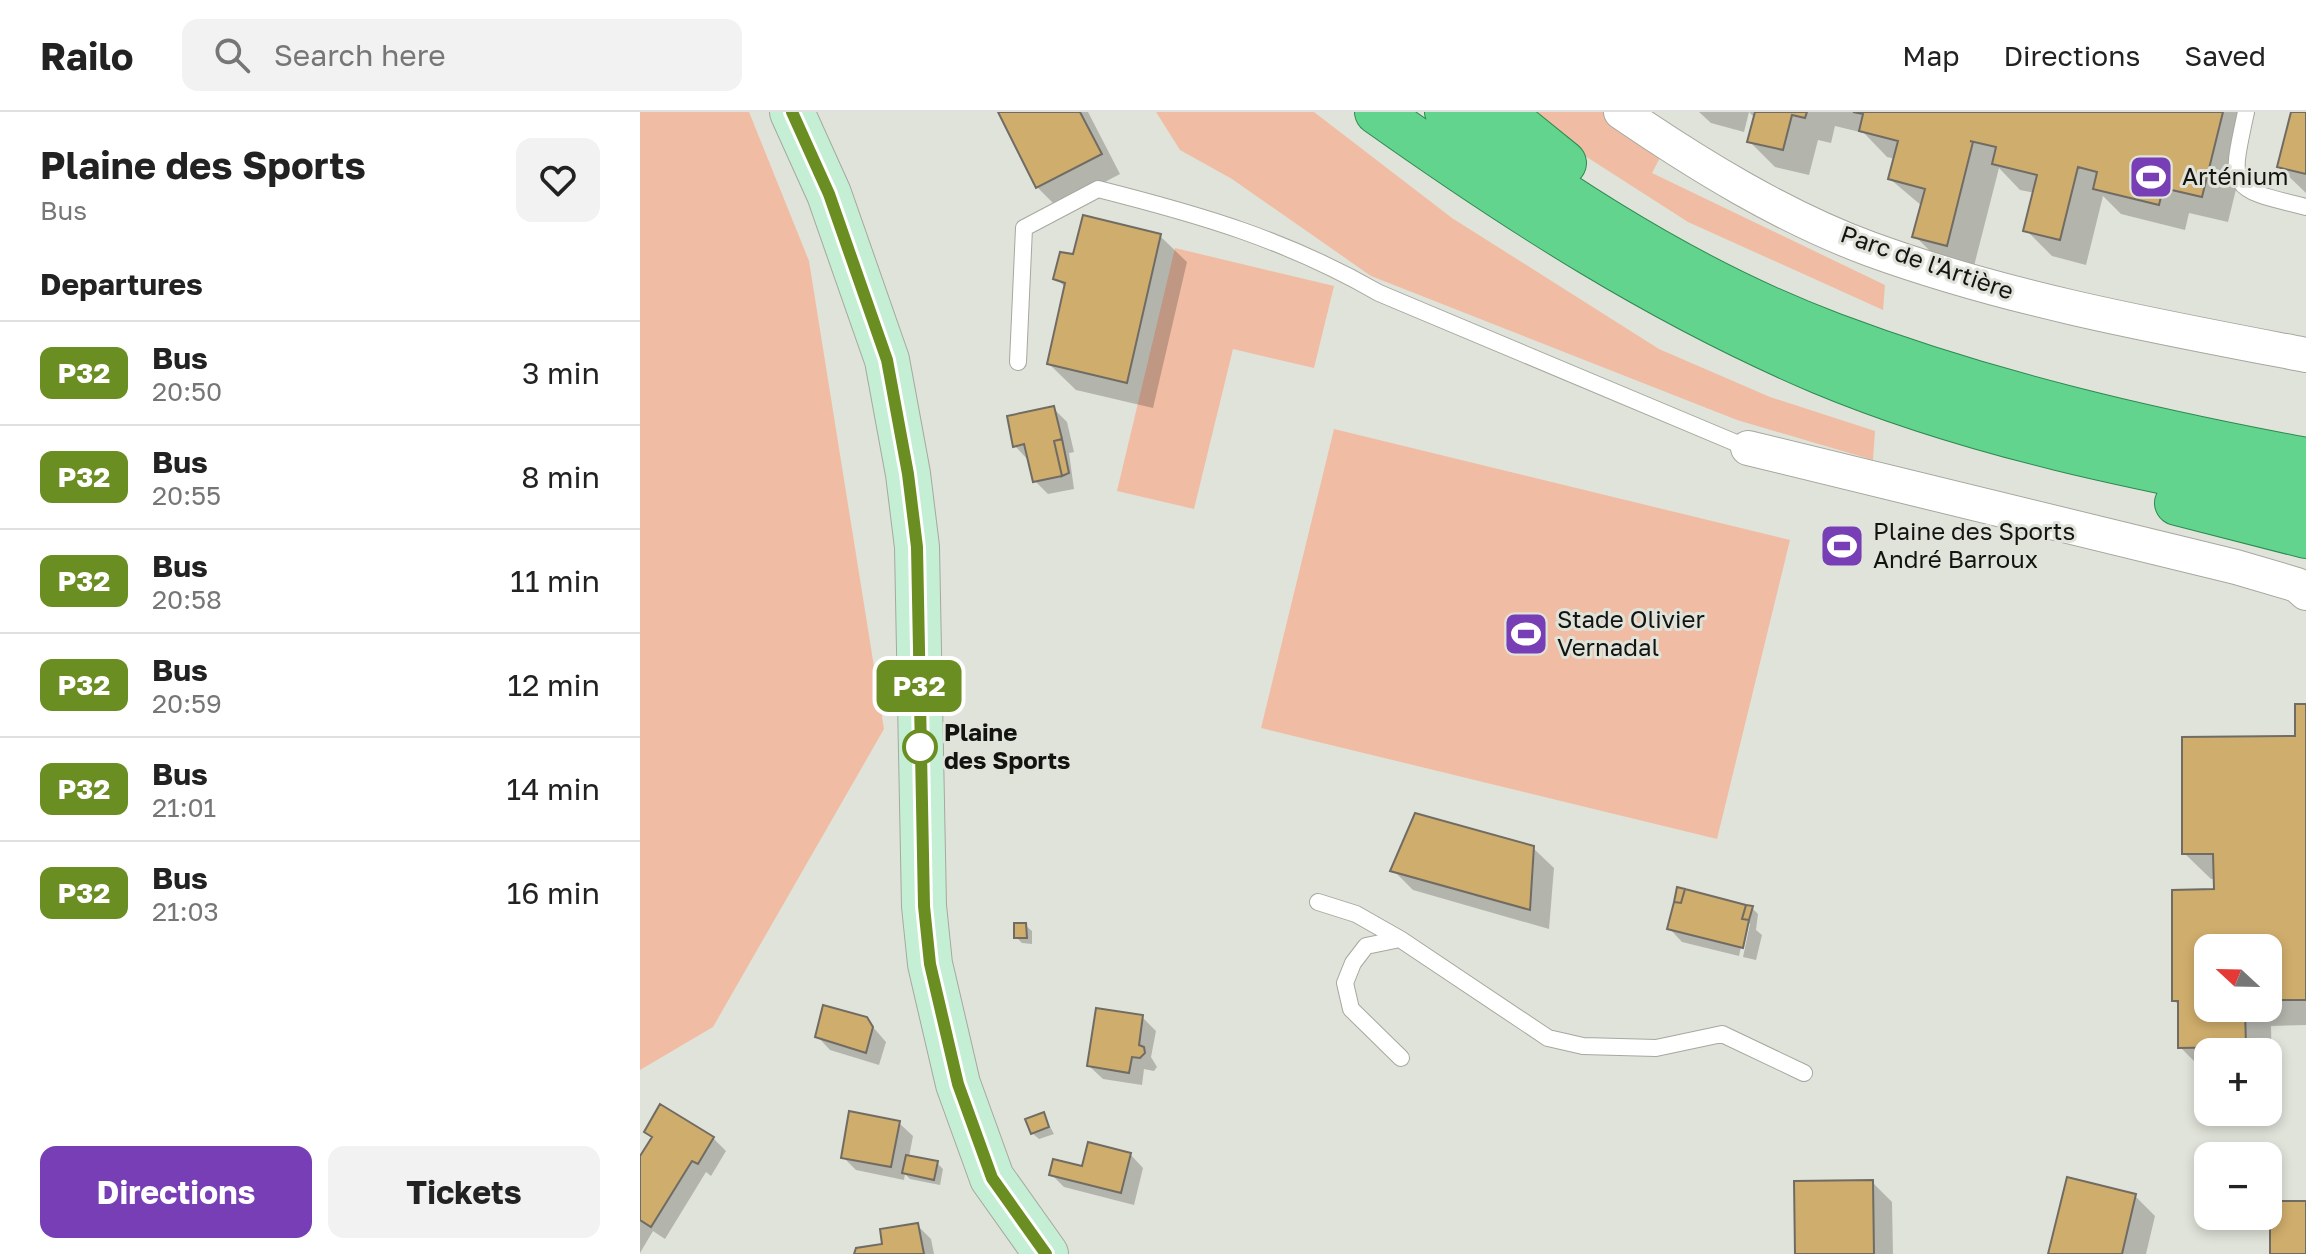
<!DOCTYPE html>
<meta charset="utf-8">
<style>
:root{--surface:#fff;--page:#f2f2f2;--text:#222;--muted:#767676;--line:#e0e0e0;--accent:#773eb5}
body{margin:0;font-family:"Golos Text",sans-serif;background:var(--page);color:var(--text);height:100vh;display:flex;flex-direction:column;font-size:30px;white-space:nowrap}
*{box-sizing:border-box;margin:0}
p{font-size:26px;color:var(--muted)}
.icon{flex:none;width:44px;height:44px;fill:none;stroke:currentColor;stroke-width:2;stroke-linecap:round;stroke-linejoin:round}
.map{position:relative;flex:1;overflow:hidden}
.panel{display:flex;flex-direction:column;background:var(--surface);width:640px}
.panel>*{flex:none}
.badge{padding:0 16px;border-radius:12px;font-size:28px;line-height:52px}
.needle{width:52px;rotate:292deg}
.fabs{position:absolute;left:1554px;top:822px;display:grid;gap:16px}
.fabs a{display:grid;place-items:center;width:88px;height:88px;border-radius:16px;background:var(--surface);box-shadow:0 4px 12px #0003;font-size:40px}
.map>.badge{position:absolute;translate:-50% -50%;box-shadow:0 0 0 4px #fff}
h2{padding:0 40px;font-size:30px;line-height:72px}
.round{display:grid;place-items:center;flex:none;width:84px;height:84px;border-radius:16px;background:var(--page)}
.head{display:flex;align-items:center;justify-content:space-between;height:136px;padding:0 40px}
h1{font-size:38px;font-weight:700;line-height:60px}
.action{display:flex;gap:16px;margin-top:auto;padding:16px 40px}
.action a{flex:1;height:92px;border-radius:16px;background:var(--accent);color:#fff;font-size:32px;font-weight:700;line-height:92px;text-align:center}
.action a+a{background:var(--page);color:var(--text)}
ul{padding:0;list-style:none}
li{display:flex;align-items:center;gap:24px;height:104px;padding:0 40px;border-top:2px solid var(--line)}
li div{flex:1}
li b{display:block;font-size:30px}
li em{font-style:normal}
li .badge{min-width:88px;font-weight:700;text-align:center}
header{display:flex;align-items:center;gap:48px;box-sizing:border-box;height:112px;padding:0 40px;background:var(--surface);border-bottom:2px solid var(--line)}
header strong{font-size:38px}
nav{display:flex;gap:44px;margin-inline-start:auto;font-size:28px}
.search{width:560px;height:72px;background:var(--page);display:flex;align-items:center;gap:20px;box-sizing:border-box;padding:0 28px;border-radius:16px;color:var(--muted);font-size:30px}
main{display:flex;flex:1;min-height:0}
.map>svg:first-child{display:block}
</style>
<header>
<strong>Railo</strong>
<div class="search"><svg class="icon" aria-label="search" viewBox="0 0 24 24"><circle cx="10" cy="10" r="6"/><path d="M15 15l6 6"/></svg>Search here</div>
<nav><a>Map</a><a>Directions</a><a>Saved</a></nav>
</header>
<main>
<section class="panel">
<div class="head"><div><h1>Plaine des Sports</h1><p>Bus</p></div><a class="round"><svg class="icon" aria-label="heart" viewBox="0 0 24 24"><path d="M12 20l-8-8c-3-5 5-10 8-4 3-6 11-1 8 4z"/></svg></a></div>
<h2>Departures</h2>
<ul>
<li><span class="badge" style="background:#6b8e23;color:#fff">P32</span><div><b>Bus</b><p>20:50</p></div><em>3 min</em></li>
<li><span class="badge" style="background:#6b8e23;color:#fff">P32</span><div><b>Bus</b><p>20:55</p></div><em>8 min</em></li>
<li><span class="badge" style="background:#6b8e23;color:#fff">P32</span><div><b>Bus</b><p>20:58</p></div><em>11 min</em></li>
<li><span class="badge" style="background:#6b8e23;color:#fff">P32</span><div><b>Bus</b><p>20:59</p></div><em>12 min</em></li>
<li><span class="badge" style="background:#6b8e23;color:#fff">P32</span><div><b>Bus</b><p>21:01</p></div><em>14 min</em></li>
<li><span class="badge" style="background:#6b8e23;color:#fff">P32</span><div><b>Bus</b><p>21:03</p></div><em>16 min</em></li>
</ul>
<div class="action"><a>Directions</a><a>Tickets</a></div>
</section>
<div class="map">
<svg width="1666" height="1142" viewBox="0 0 1666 1142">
<rect width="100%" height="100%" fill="#e0e3d9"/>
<path fill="#f0bda4" d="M0 0H109L169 149 244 617 73 915 0 958Z
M516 0H674L812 106 1019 237 1130 285 1235 319 1233 348 1097 308 731 164 592 67 540 38Z
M887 0H970L1024 38 1012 61 1245 173 1243 198 1048 110 942 42Z
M535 136 694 174 674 256 593 237 554 397 477 379Z
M694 317 1150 428 1077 727 621 616Z"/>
<path fill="#0003" fill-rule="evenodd" d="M360 0H448L480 62 417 95 397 75Z
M1059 0H1109L1104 20 1071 11Z
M1109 0H1615L1588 110 1549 101 1545 118 1481 102 1463 84 1446 153 1412 144 1386 118 1395 81 1380 78 1359 56 1333 158 1301 150 1275 124 1282 94 1250 67 1255 47 1247 45 1224 21 1195 14 1191 31 1178 28 1169 63 1135 55 1109 29 1115 6Z
M1653 0H1666V81L1639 55Z
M520 124 547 150 513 296 436 278 409 252 426 176 416 166 434 144Z
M413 296 427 310 434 340 429 341 434 377 408 382 395 369 388 348 375 334Z
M1666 594V913L1631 914 1632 961H1628V940H1568L1567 962 1540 935V894L1534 889 1576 779 1575 767H1571L1544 741 1657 626ZM1568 836H1628V896H1568Z
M893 736 914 756 909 817 773 778 753 758Z
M1112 796 1118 802 1116 818 1122 823 1116 848 1103 845 1110 812 1107 809 1099 844 1042 830 1029 816Z
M385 813 392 819V832L382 831 376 825Z
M502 905 516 919 511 945 517 955 514 959 504 957 502 973 463 967 449 954Z
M226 907 246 930 239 953 190 938 177 924Z
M403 1002 414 1022 399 1027 392 1021Z
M259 1011 273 1024 269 1045 297 1051 303 1057 300 1073 270 1067 265 1062 264 1068 216 1058 203 1045Z
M6 1019 73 1026 86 1039 71 1064 66 1060 25 1127 13 1119 0 1141V1048L13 1026Z
M490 1042 503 1056 494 1093 424 1075 411 1062Z
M1232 1070 1252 1090 1253 1142H1157Z
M1495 1084 1515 1104 1506 1142H1410Z
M277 1113 291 1127 294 1142H216L244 1133Z"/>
<path fill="#cfad6c" stroke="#706c64" stroke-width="2" d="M358 0H440L462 42 396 76Z
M1115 0H1167L1165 6 1152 3 1143 38 1107 30Z
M1213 0H1583L1562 85 1523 76 1519 93 1453 77 1457 60 1438 55 1420 128 1383 119 1397 63 1352 52 1356 35 1330 29 1333 30 1307 134 1272 125 1285 77 1248 67 1258 29 1219 19 1223 2Z
M1651 0H1666V62L1637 55Z
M443 103 521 122 487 271 407 252 425 171 413 167 420 140 433 142Z
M414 294 422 327 414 329 422 364 393 370 384 332 373 335 367 304Z
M422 327 429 361 422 364 414 329Z
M1655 592H1666V888H1628V836H1568V896H1605L1606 935 1538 936V889H1532V778L1574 777 1573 742H1542V625L1655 624Z
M775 701 894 734 890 798 750 759Z
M1037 775 1045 777 1041 791 1034 790Z
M1045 777 1106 793 1102 807 1109 808 1103 836 1027 817 1034 790 1041 791Z
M1106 793 1113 794 1109 808 1102 807Z
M374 811H386L387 826H374Z
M183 893 227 905 233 915 226 941 175 925Z
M456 896 503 903 499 933 504 935 505 941 500 946 492 945 489 961 447 954Z
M20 992 74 1025 58 1052 52 1049 11 1115 0 1108V1044L12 1025 4 1020Z
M209 999 260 1009 251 1055 201 1046Z
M404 1000 409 1015 391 1022 385 1007Z
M448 1030 491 1041 481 1081 409 1063 413 1047 442 1054Z
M266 1043 298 1049 294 1068 262 1061Z
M1427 1065 1496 1082 1482 1142H1408Z
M1233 1068 1234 1142H1155L1154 1069Z
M1630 1089H1666V1142H1630Z
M278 1111 284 1142H214L216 1136 242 1132 240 1117Z"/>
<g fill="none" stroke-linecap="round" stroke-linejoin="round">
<g stroke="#a6a89f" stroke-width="18">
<path id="service" d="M1606 0C1589 78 1588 76 1666 95
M378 250 384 116 458 77C561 103 647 128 739 181L1108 336
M678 790 716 802 760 827
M761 946 711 897 705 871 713 851 726 834 760 827 908 926 943 934 1016 936 1082 922 1164 961"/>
</g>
<g stroke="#a6a89f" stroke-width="36">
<path id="minor" d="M981 0C1057 52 1143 105 1230 137 1370 188 1520 215 1666 243
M1108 336 1596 455 1657 473 1666 481"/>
</g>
<g stroke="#a6a89f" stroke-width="46">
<path id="secondary" d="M152 0 189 82 247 248 268 362 277 435 284 794 290 852 318 972 352 1066 406 1142"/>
</g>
<g stroke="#2e8a50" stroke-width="46">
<path id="trunk" d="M737 0C878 100 1021 192 1181 260 1334 324 1503 357 1666 388
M807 0C924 88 1056 172 1193 223 1347 281 1505 318 1666 348
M861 0 924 51
M1537 391 1666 424"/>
</g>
<use href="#service" stroke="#fff" stroke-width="16"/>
<use href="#minor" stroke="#fff" stroke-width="34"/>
<use href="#secondary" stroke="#c4efd5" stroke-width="44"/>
<use href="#trunk" stroke="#63d48e" stroke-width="44"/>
</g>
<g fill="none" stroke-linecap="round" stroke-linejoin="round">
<g stroke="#fff" stroke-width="18">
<path id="line" d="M152 0 189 82 247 248 268 362 277 435 284 794 290 852 318 972 352 1066 406 1142"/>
</g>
<use href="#line" stroke="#6b8e23" stroke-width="12"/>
</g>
<defs>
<g id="stadium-square" transform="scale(2.3)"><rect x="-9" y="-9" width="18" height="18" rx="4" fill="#773eb5" stroke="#e0e3d9"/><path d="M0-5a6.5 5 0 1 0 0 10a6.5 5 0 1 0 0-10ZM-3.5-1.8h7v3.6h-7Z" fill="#fff"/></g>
</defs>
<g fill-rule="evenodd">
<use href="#stadium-square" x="1511" y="65"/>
<use href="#stadium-square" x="1202" y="434"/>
<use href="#stadium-square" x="886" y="522"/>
</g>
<circle fill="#fff" stroke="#6b8e23" stroke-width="4" cx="280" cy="635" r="16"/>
<g text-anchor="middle" stroke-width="6" stroke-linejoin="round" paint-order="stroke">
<g font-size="24" fill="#131411" stroke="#e0e3d9" text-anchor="start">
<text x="1542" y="73">Arténium</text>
<text x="1233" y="428">Plaine des Sports<tspan x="1233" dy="28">André Barroux</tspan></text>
<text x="917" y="516">Stade Olivier<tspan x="917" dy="28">Vernadal</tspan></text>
</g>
<g font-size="24" fill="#131411" stroke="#e0e3d9">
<text transform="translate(1287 151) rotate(19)" y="8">Parc de l'Artière</text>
</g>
<g font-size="24" font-weight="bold" fill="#131411" stroke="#e0e3d9" text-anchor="start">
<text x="304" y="629">Plaine<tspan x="304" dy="28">des Sports</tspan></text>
</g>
</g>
</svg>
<div class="fabs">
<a><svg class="needle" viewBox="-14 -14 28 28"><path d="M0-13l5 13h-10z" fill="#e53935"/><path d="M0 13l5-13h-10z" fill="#767676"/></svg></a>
<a>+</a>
<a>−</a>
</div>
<b class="badge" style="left:279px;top:574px;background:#6b8e23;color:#fff">P32</b>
</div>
</main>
